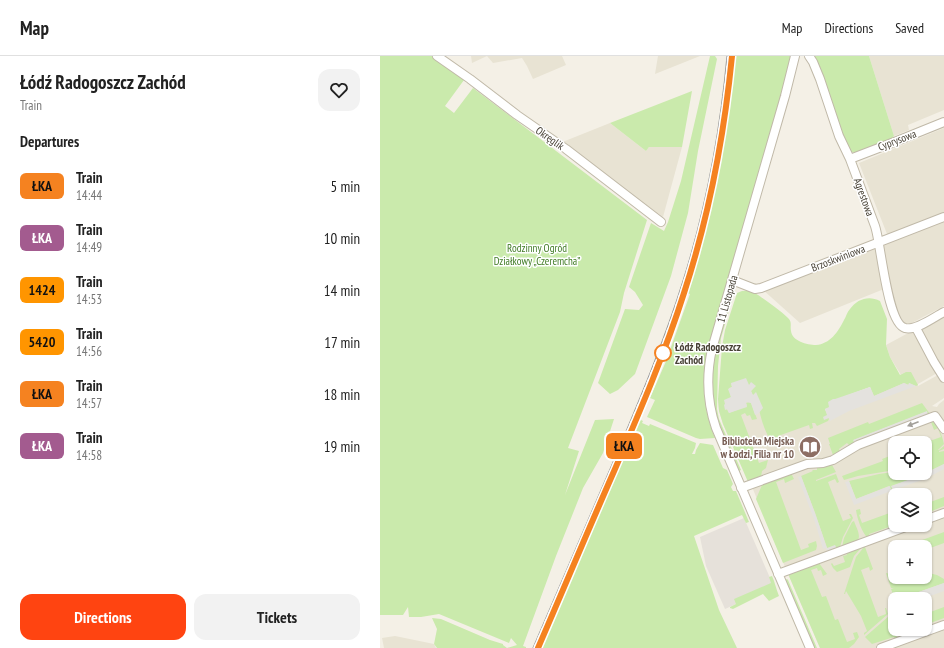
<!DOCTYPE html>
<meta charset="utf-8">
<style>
:root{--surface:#fff;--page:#f2f2f2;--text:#222;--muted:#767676;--line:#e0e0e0;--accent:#f41}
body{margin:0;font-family:"PT Sans Narrow",sans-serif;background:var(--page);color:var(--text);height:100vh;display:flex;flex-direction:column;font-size:15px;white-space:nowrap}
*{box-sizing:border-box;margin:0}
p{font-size:13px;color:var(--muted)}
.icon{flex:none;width:22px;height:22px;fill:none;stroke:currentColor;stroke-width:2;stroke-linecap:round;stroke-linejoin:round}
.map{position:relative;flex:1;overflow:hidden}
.drawer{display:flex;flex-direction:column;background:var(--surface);width:380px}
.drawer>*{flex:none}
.badge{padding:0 8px;border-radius:6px;font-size:14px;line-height:26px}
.tools{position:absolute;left:508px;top:380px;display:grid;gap:8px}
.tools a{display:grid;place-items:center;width:44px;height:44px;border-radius:8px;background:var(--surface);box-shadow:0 1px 3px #0004;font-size:20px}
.map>.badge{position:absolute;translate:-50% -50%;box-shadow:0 0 0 2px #fff}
h2{padding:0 20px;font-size:15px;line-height:36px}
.round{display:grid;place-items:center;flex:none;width:42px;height:42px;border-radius:12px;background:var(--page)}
.headline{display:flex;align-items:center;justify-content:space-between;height:68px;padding:0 20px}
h1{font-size:19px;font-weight:600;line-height:30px}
.cta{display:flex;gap:8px;margin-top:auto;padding:8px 20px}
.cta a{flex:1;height:46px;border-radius:12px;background:var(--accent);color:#fff;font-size:16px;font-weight:600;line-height:46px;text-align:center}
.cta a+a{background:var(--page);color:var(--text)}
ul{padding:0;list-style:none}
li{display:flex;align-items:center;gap:12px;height:52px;padding:0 20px}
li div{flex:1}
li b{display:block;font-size:15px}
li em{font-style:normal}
li .badge{min-width:44px;font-weight:700;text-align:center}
header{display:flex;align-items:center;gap:24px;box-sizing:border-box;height:56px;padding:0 20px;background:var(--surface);border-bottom:1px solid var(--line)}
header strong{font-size:19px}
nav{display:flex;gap:22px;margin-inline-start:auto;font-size:14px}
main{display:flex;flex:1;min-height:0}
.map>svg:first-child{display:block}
</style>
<header>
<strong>Map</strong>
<nav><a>Map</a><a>Directions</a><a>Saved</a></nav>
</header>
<main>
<section class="drawer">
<div class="headline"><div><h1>Łódź Radogoszcz Zachód</h1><p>Train</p></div><a class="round"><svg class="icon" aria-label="heart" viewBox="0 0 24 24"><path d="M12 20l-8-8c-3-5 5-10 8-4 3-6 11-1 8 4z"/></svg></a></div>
<h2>Departures</h2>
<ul>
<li><span class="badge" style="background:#f58220;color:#111">ŁKA</span><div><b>Train</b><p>14:44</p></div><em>5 min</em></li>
<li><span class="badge" style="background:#a35b8f;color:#fff">ŁKA</span><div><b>Train</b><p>14:49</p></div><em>10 min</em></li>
<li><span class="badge" style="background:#ff9500;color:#111">1424</span><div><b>Train</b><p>14:53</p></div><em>14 min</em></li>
<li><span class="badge" style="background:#ff9500;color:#111">5420</span><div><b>Train</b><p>14:56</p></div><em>17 min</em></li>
<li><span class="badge" style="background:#f58220;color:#111">ŁKA</span><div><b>Train</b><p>14:57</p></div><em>18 min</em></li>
<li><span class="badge" style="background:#a35b8f;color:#fff">ŁKA</span><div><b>Train</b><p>14:58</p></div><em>19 min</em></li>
</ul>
<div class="cta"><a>Directions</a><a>Tickets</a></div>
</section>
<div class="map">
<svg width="564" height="592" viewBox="0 0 564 592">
<rect width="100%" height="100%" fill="#f4f0e6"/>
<path fill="#e8e3d3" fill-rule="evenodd" d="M91 0H182L186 9 153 23 147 10 142 2 113 7 107 0 92 7Z
M278 0H320L275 18Z
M489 0H564V54L528 69 529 74 514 80Z
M230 67 266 95 269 91H302L283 161 180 87Z
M564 72V250L526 270 519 261 504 233 420 267 381 232 509 183 479 107Z
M564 261V315L540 276 541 274Z
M532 275 557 317 538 328V330L558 319 564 327V342L552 350 557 351 559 348 564 344V592H440L405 511 370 426 343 368 339 355 338 343 357 316 446 356 526 316 521 319 510 301 506 289ZM515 387H545V417H515ZM515 439H545V469H515ZM515 491H545V521H515ZM515 543H545V573H515Z
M15 580 54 588 56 592H4L2 582Z"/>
<path fill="#e6e1da" d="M364 462 394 531 345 553 326 510 320 481Z"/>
<path fill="#caeaac" d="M0 0H52L84 24 65 50 74 57 93 32 267 164 244 237 240 256 188 392 199 395 185 439 215 364 234 363 223 397 203 432 176 500 143 590 146 591V592H57L54 588 57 573 52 562 61 563 110 584 123 588V589L127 592 137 589 131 582 129 587 59 558 41 561H29L28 551 23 559H0Z
M330 0H335L337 3 318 95 308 157 291 220 255 318 238 334 230 338 218 327 245 253 259 254 263 249 255 236 249 231 271 167 284 175 288 166 301 125Z
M355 0H411L406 25 326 304C322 332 324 355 335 382L320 383 316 382 267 361 275 344 270 342 287 303H288L292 295 290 294 310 238 307 237C319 200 329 162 337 124 345 83 350 42 355 0Z
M433 0H489L514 80 511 83 476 97 469 95Z
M312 35 302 91H269L266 95 230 67Z
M356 230 354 233V238L341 282 338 310 337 353 339 363 361 414 359 415C351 396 341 377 336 357 325 313 342 273 354 231Z
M362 235C365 235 369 234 371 235 378 238 404 257 409 263 412 267 410 270 411 275 412 285 427 289 436 289 450 288 458 276 464 264 466 261 467 256 470 253 477 243 489 239 500 245L507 263 506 289 510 301 520 319 526 316H531L538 329 536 330 529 327V329L524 327 494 340 490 331 455 344 449 352 445 353 449 363 448 365 437 370 435 367H432L433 372 430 373 429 369 398 380 400 384H398L397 381 392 382 393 386H392C383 375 378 351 376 337L373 340 371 335 375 330 351 327 352 331 349 332 351 341 345 348 346 354 347 353 349 357 367 350 366 347 369 346 371 347 377 363 372 364 370 359 367 360 365 357 361 359 379 407 388 404 386 412 382 415 381 421 368 426 343 368 339 355 338 343 342 291 345 274 357 237Z
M542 347 550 358 548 359 543 357 474 384 475 388 471 391 467 387 459 393 461 397 454 400 453 399 449 388H450L448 382 488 366 489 368Z
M259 363 263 365 262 367 269 370 270 368 316 387 315 392 312 398H315L316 394 320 387 333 389 343 412 347 414 353 428 351 431 353 435H356L369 466 366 467 362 459 314 480 339 554 357 592H161Z
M553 365C559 372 562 379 564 388L558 394H559L564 390V393L559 395V396L564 395V408L542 419 536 417H545V387H544L561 381 558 372 554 374 551 366Z
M515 398V414L478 420 464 424 462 420 503 405 502 403Z
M452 409 456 416 436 424V425L456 418 459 426 457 427 455 423 448 426 463 465 471 462 469 458H471L473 462 463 481 460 491 457 493 447 492 435 457 421 420 433 415 432 414H437V411H444Z
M513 416 533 418 532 423 512 430V433H511L509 430 476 443 469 425 499 418Z
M410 418 412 419 414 423 405 427 404 423 396 426 421 494 429 491 428 488 436 485 437 490 436 494 403 507 376 443 382 429Z
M564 441V450L545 458V448Z
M480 453 481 458 479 459 482 467 515 455V469L489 478 490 480 488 481 489 483C482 478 477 462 476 454Z
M474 465C476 471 481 479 478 484L462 491 464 482 472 466Z
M564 476V487L545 494V491H535L534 487Z
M484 491H485L493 513 490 515 489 511 481 514 498 561 506 558 505 552H506L508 558 484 579V577L487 575 481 560 466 535 465 538H464L476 501Z
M481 492 474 500 470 511 457 516 453 512 451 508 452 507 454 510 465 506 463 500 467 499 466 497Z
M439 507 447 518 443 520 441 514 438 515 437 512 431 514 442 541 446 540 455 564 458 563 467 586 475 583 473 577 477 576 479 581 474 588 469 592H440L409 520V517Z
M545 516 557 519 564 523V527L519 543H515L511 533 514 532H511L506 517 510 518 515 517V521H545Z
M392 520C395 526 396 533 399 540L389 545 383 538 353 553 350 552V551L356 548 354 543 391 527 389 521Z
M407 523 408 524 437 592H434L405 524Z
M564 551V562L545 569V558Z
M509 560 518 584 516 585 514 581 492 588 485 581Z"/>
<path fill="#e4e2de" d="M366 322 369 329 371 326 376 330 371 335 373 339 376 336 383 352 378 358 375 359 371 347 366 346 367 351 349 357 347 353 345 354 344 349 345 348 344 344 351 341 348 333 352 331 351 327Z
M524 327 528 329 529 327 536 330 469 355 450 365 449 362 444 364 443 361 447 359 445 353 449 351 448 346 453 343H455L490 331 494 340Z
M547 355 548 359 475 388 473 384Z
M564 408V413L545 423 513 434 511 430 539 420Z
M421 420 435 457 447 492 455 489 457 493 447 496 446 492 443 493 435 466 418 421Z
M469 425 476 443 510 430 511 435 474 449 465 426Z
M564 527V535L542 543H519Z"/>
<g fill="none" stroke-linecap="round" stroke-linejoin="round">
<g stroke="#c0b9a8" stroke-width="10">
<path id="minor" d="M57 0 90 23 137 59 186 93 281 166
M415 0 405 40 332 293C326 320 327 346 336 372L430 592
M429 0 433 6 440 23 459 80 470 103 495 170C501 187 507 268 525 272 536 275 554 261 564 256
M470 103 517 85 564 66
M352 224 375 233 381 232 564 161
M536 272 554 306 564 322
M361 432 427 408 443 407 453 404 478 389 555 360 564 373
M545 464 564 457
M398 518 531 469
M501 592 564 569"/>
</g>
<use href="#minor" stroke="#fff" stroke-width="8"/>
<g stroke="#969696" stroke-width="3">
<path id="rail" d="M154 592C181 529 208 467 235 404 260 345 285 286 304 225 327 152 341 76 348 0"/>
</g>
<use href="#rail" stroke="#fff" stroke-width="1.5" stroke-dasharray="4.5" stroke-linecap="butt"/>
</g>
<defs><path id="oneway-solid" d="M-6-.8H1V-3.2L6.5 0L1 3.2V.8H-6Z"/></defs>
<use fill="#a3a09a" href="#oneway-solid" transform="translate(533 368) rotate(159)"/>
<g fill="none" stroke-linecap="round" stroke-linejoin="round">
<g stroke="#fff" stroke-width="9">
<path id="line" d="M158 592C184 532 209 472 235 413 260 355 285 297 304 237 329 160 344 81 352 0"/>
</g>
<use href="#line" stroke="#f58220" stroke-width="6"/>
</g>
<defs>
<g id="library-disc" transform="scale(1.15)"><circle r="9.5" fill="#8d6e63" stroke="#fff"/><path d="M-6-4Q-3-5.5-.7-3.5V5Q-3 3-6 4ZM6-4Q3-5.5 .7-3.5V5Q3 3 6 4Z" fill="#fff"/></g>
</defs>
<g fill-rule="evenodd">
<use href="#library-disc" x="430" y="391"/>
</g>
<circle fill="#fff" stroke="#f58220" stroke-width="2" cx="283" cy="297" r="8"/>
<g text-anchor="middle" stroke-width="3" stroke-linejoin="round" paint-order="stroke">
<g font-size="11" fill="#474135" stroke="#fff">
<text transform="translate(170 82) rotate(35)" y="4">Okręglik</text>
<text transform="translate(517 84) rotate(-21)" y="4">Cyprysowa</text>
<text transform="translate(484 141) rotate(70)" y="4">Agrestowa</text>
<text transform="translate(458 202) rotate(-21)" y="4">Brzoskwiniowa</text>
<text transform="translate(347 243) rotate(-74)" y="4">11 Listopada</text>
</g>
<g font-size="11" fill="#407b25" stroke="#fff">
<text x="157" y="196">Rodzinny Ogród<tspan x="157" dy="13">Działkowy „Czeremcha”</tspan></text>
</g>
<g font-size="11" font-weight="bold" fill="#474135" stroke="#fff" text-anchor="start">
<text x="295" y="295">Łódź Radogoszcz<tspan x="295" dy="13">Zachód</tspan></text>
</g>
<g font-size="11" font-weight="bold" fill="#785e54" stroke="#fff" text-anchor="end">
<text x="414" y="389">Biblioteka Miejska<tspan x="414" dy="13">w Łodzi, Filia nr 10</tspan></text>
</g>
</g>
</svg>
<div class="tools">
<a><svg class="icon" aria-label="locate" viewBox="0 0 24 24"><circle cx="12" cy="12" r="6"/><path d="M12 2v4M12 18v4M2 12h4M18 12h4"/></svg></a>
<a><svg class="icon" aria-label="layers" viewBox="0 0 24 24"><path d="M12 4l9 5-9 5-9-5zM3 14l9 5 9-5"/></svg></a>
<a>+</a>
<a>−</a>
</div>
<b class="badge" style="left:244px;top:390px;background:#f58220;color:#111">ŁKA</b>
</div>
</main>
